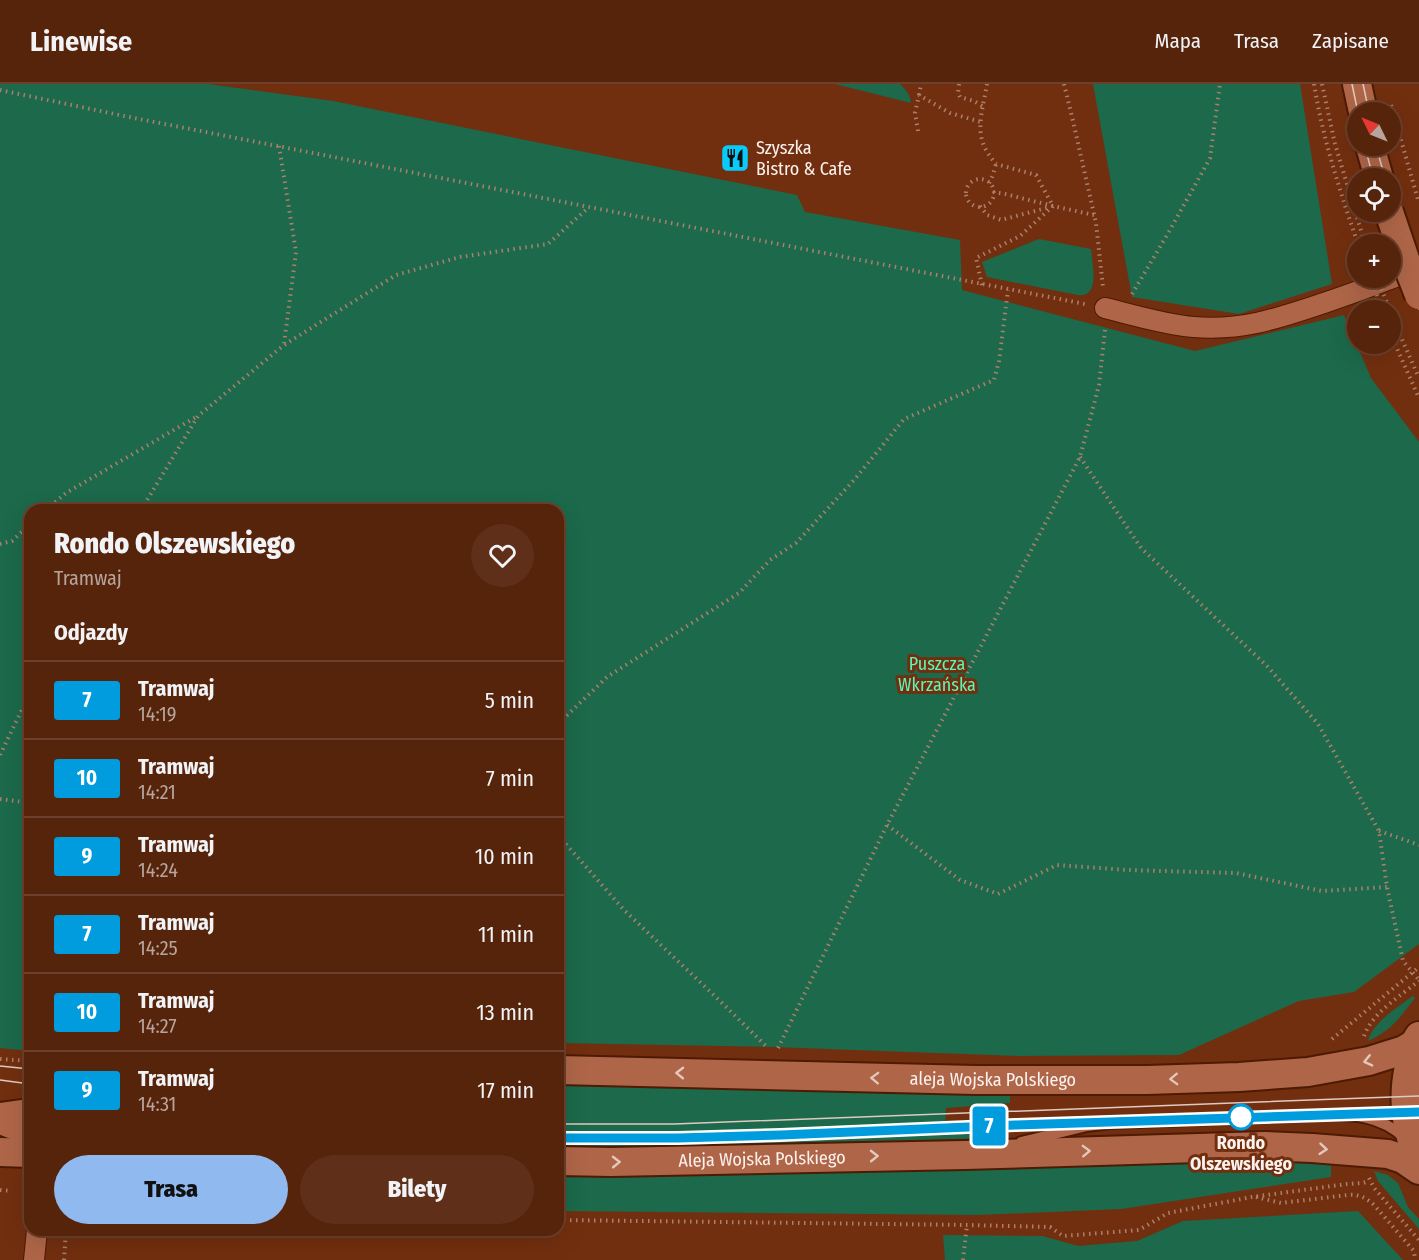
<!DOCTYPE html>
<html lang="pl">
<meta charset="utf-8">
<style>
:root{--surface:#56230b;--page:#5f2f19;--text:#f1f3f6;--muted:#b6a49d;--line:#6c402c;--accent:#90b9f0}
body{margin:0;font-family:"Fira Sans Condensed",sans-serif;background:var(--page);color:var(--text);height:100vh;display:flex;flex-direction:column;font-size:22px;white-space:nowrap}
*{box-sizing:border-box;margin:0}
p{font-size:20px;color:var(--muted)}
.icon{flex:none;width:33px;height:33px;fill:none;stroke:currentColor;stroke-width:2;stroke-linecap:round;stroke-linejoin:round}
.map{position:relative;flex:1;overflow:hidden}
.side{position:absolute;left:24px;top:420px;width:540px;height:732px;display:flex;flex-direction:column;background:var(--surface);border-radius:18px;box-shadow:0 6px 24px #0002,0 0 0 2px var(--line)}
.side>*{flex:none}
.badge{padding:0 12px;border-radius:4px;font-size:21px;line-height:39px}
.needle{width:39px;rotate:313deg}
.buttons{position:absolute;left:1347px;top:18px;display:grid;gap:12px}
.buttons a{display:grid;place-items:center;width:54px;height:54px;border-radius:50%;background:var(--surface);box-shadow:0 6px 24px #0002,0 0 0 2px var(--line);font-size:30px}
.map>.badge{position:absolute;translate:-50% -50%;box-shadow:0 0 0 3px #fff}
h2{padding:0 30px;font-size:22px;line-height:54px}
.round{display:grid;place-items:center;flex:none;width:63px;height:63px;border-radius:32px;background:var(--page)}
.summary{display:flex;align-items:center;justify-content:space-between;height:102px;padding:0 30px}
h1{font-size:28px;font-weight:800;line-height:45px}
.action{display:flex;gap:12px;margin-top:auto;padding:12px 30px}
.action a{flex:1;height:69px;border-radius:36px;background:var(--accent);color:#111;font-size:24px;font-weight:800;line-height:69px;text-align:center}
.action a+a{background:var(--page);color:var(--text)}
ul{padding:0;list-style:none}
li{display:flex;align-items:center;gap:18px;height:78px;padding:0 30px;border-top:2px solid var(--line)}
li div{flex:1}
li b{display:block;font-size:22px}
li em{font-style:normal}
li .badge{min-width:66px;font-weight:700;text-align:center}
header{display:flex;align-items:center;gap:36px;box-sizing:border-box;height:84px;padding:0 30px;background:var(--surface);border-bottom:2px solid var(--line)}
header strong{font-size:28px}
nav{display:flex;gap:33px;margin-inline-start:auto;font-size:21px}
.map>svg:first-child{display:block}
</style>
<header>
<strong>Linewise</strong>
<nav><a>Mapa</a><a>Trasa</a><a>Zapisane</a></nav>
</header>
<div class="map">
<svg width="1419" height="1176" viewBox="0 0 1419 1176">
<rect width="100%" height="100%" fill="#722f0f"/>
<path fill="#1c694b" d="M0 0H208L333 17 797 111 805 128 960 156 962 206 1195 267 1344 231 1371 294 1419 358V860L1354 908 1299 917 1179 971 1018 972 773 963 558 959V426H30V967L0 964Z
M835 0H900C906 6 910 10 911 19Z
M1093 0H1300L1332 200 1239 230 1132 213Z
M1039 155 1091 165C1092 179 1101 214 1078 211L987 193 982 178Z
M1413 912 1415 914C1400 933 1391 947 1368 957 1373 938 1398 923 1413 912Z
M558 999 976 1009 1010 1012V1019L946 1024 945 1049 1005 1048V1052L994 1054 644 1063H558Z
M1160 1078H1331V1093L1121 1125 977 1131 558 1127V1090Z
M1374 1087 1388 1091 1398 1099 1408 1123 1419 1135V1145L1378 1097Z
M1358 1127 1403 1176H945L943 1151 1043 1152 1078 1162 1137 1157 1183 1137Z"/>
<g fill="none" stroke-linecap="round" stroke-linejoin="round">
<g stroke="#4d1a03" stroke-width="14">
<path id="lane" d="M1021 1058 1087 1042 1110 1039 1321 1031C1353 1030 1380 1031 1405 1054"/>
</g>
<g stroke="#4d1a03" stroke-width="22">
<path id="street" d="M1105 224C1133 231 1166 241 1194 243 1243 247 1279 234 1324 219 1356 208 1388 196 1419 184
M0 1040 20 1048 30 1055
M34 1176 37 1146"/>
</g>
<g stroke="#4d1a03" stroke-width="32">
<g id="secondary">
<path d="M1357 0 1363 28"/>
<path d="M1370 62 1379 94"/>
<path d="M1419 953C1401 992 1401 1036 1419 1075"/>
<path id="s1" d="M558 986 976 996H1147L1239 993 1308 988 1369 977 1404 966 1414 960 1419 952"/>
<path d="M0 1033 30 1029"/>
<path d="M0 1068 30 1069"/>
<path id="s2" d="M558 1077 611 1078 965 1071 1265 1062 1312 1064 1388 1070 1403 1075 1419 1086"/>
</g>
</g>
<path stroke="#ab806c" stroke-width="4" stroke-dasharray="1.5 4.5" stroke-linecap="butt" d="M959 0 958 9 960 13 974 17 984 23
M987 0C984 20 975 45 985 64 988 70 992 75 996 80L1036 91 1053 122
M1064 0 1073 37 1096 139 1103 203
M1314 0C1323 55 1340 108 1358 160
M1322 0 1335 60 1365 160
M0 6 129 33 1085 220
M919 11 921 0
M1391 21 1419 119
M918 47 915 29 919 11 950 29 981 38
M279 62 296 168 284 260
M966 109a14 14 0 1 1 28 0a14 14 0 1 1-28 0Z
M989 99 993 91 996 80
M993 108 1005 110 1053 122
M980 122 987 131 1001 136 1050 123
M982 201 976 174 1020 152 1053 122 1094 131
M1132 210 1170 146 1210 74 1220 0
M1390 228 1419 294
M1390 249 1419 314
M1080 373 1141 464 1266 581 1318 640 1379 747 1387 803 1403 877 1419 896
M46 426 66 409 196 333
M141 426 198 332 284 261 396 191 460 173 548 160 588 124
M0 460 12 457 30 440
M558 640 607 593 739 509 770 476 796 459 855 395 904 335 994 296 999 277 1008 206
M0 671 30 609
M0 715 30 719
M887 741 960 796 998 810 1057 781 1127 786 1236 789 1322 807 1387 803
M1379 747 1419 761
M558 751 624 826 720 917 768 964
M1364 952C1372 929 1400 912 1419 897
M1332 955 1419 883
M778 964 887 741 1080 373 1099 301 1105 246
M0 975 30 977
M1369 1094 1374 1104 1419 1156
M0 1106 12 1107
M1256 1113 1281 1119 1348 1111C1359 1110 1367 1114 1375 1122L1413 1166 1416 1176
M558 1136 967 1141 1050 1143 1063 1152 1139 1146 1168 1129 1252 1113 1347 1100 1363 1099 1369 1097
M64 1176 66 1146
M963 1176 967 1141"/>
<use href="#lane" stroke="#af6648" stroke-width="10"/>
<use href="#street" stroke="#af6648" stroke-width="20"/>
<use href="#secondary" stroke="#af6648" stroke-width="28"/>
<path stroke="#dfcac2" stroke-width="1.5" d="M1352 0 1358 29
M1363 0 1369 28
M1365 62 1373 94
M1376 62 1385 94
M1390 114 1419 196
M1383 128 1398 171 1419 225
M0 982 30 985
M0 996 30 1000
M558 1040H674L1419 1012
M558 1054H678L781 1051 1015 1041 1419 1028"/>
<g stroke="#4d1a03" stroke-width="32" stroke-linecap="butt">
<path id="secondary-bridge" d="M1389 128 1405 175 1419 211"/>
</g>
<path stroke="#ab806c" stroke-width="4" stroke-dasharray="1.5 4.5" stroke-linecap="butt" d="M1370 194 1383 226
M1377 194 1390 226"/>
<use href="#secondary-bridge" stroke="#af6648" stroke-width="28"/>
</g>
<defs><path id="oneway-chevron" d="M-2-3.5L2.5 0L-2 3.5" fill="none" stroke-width="1.6" stroke-linecap="round" stroke-linejoin="round" transform="scale(1.5)"/></defs>
<g stroke="#e4c8bd">
<use href="#oneway-chevron" transform="translate(1368 977) rotate(167)"/>
<use href="#oneway-chevron" transform="translate(680 989) rotate(-179)"/>
<use href="#oneway-chevron" transform="translate(875 994) rotate(-178)"/>
<use href="#oneway-chevron" transform="translate(1174 995) rotate(178)"/>
<use href="#oneway-chevron" transform="translate(1323 1065) rotate(5)"/>
<use href="#oneway-chevron" transform="translate(1086 1067) rotate(-2)"/>
<use href="#oneway-chevron" transform="translate(874 1072) rotate(-1)"/>
<use href="#oneway-chevron" transform="translate(616 1078) rotate(-1)"/>
</g>
<g fill="none" stroke-linecap="round" stroke-linejoin="round">
<g stroke="#fff" stroke-width="14">
<path id="line" d="M558 1054H678L781 1051 1015 1041 1419 1028"/>
</g>
<use href="#line" stroke="#009cdd" stroke-width="9"/>
</g>
<defs>
<g id="restaurant-square" transform="scale(1.5)"><rect x="-9" y="-9" width="18" height="18" rx="4" fill="#08cbfa" stroke="#722f0f"/><path d="M-5-6h1v4h1v-4h1v4h1v-4h1v5L-1.5 .5V6h-2V.5L-5-1ZM5-6V6H3V1.5H1.5Q1.5-4 5-6Z" fill="#111"/></g>
</defs>
<g fill-rule="evenodd">
<use href="#restaurant-square" x="735" y="74"/>
</g>
<circle fill="#fff" stroke="#009cdd" stroke-width="3" cx="1241" cy="1033" r="12"/>
<g text-anchor="middle" stroke-width="6" stroke-linejoin="round" paint-order="stroke">
<g font-size="18" fill="#fbf2ef" stroke="#722f0f" text-anchor="start">
<text x="756" y="70">Szyszka<tspan x="756" dy="21">Bistro &amp; Cafe</tspan></text>
</g>
<g font-size="18" fill="#5ef5b7" stroke="#722f0f">
<text x="937" y="586">Puszcza<tspan x="937" dy="21">Wkrzańska</tspan></text>
</g>
<g font-size="18" fill="#fbf2ef" stroke="#722f0f">
<text dy="6" stroke="none"><textPath href="#s1" startOffset="435">aleja Wojska Polskiego</textPath></text>
<text dy="6" stroke="none"><textPath href="#s2" startOffset="204">Aleja Wojska Polskiego</textPath></text>
</g>
<g font-size="18" font-weight="bold" fill="#fbf2ef" stroke="#722f0f">
<text x="1241" y="1065">Rondo<tspan x="1241" dy="21">Olszewskiego</tspan></text>
</g>
</g>
</svg>
<div class="buttons">
<a><svg class="needle" viewBox="-14 -14 28 28"><path d="M0-13l5 13h-10z" fill="#e53935"/><path d="M0 13l5-13h-10z" fill="#b6a49d"/></svg></a>
<a><svg class="icon" aria-label="locate" viewBox="0 0 24 24"><circle cx="12" cy="12" r="6"/><path d="M12 2v4M12 18v4M2 12h4M18 12h4"/></svg></a>
<a>+</a>
<a>−</a>
</div>
<b class="badge" style="left:989px;top:1042px;background:#009cdd;color:#fff">7</b>
<section class="side">
<div class="summary"><div><h1>Rondo Olszewskiego</h1><p>Tramwaj</p></div><a class="round"><svg class="icon" aria-label="heart" viewBox="0 0 24 24"><path d="M12 20l-8-8c-3-5 5-10 8-4 3-6 11-1 8 4z"/></svg></a></div>
<h2>Odjazdy</h2>
<ul>
<li><span class="badge" style="background:#009cdd;color:#fff">7</span><div><b>Tramwaj</b><p>14:19</p></div><em>5 min</em></li>
<li><span class="badge" style="background:#009cdd;color:#fff">10</span><div><b>Tramwaj</b><p>14:21</p></div><em>7 min</em></li>
<li><span class="badge" style="background:#009cdd;color:#fff">9</span><div><b>Tramwaj</b><p>14:24</p></div><em>10 min</em></li>
<li><span class="badge" style="background:#009cdd;color:#fff">7</span><div><b>Tramwaj</b><p>14:25</p></div><em>11 min</em></li>
<li><span class="badge" style="background:#009cdd;color:#fff">10</span><div><b>Tramwaj</b><p>14:27</p></div><em>13 min</em></li>
<li><span class="badge" style="background:#009cdd;color:#fff">9</span><div><b>Tramwaj</b><p>14:31</p></div><em>17 min</em></li>
</ul>
<div class="action"><a>Trasa</a><a>Bilety</a></div>
</section>
</div>
